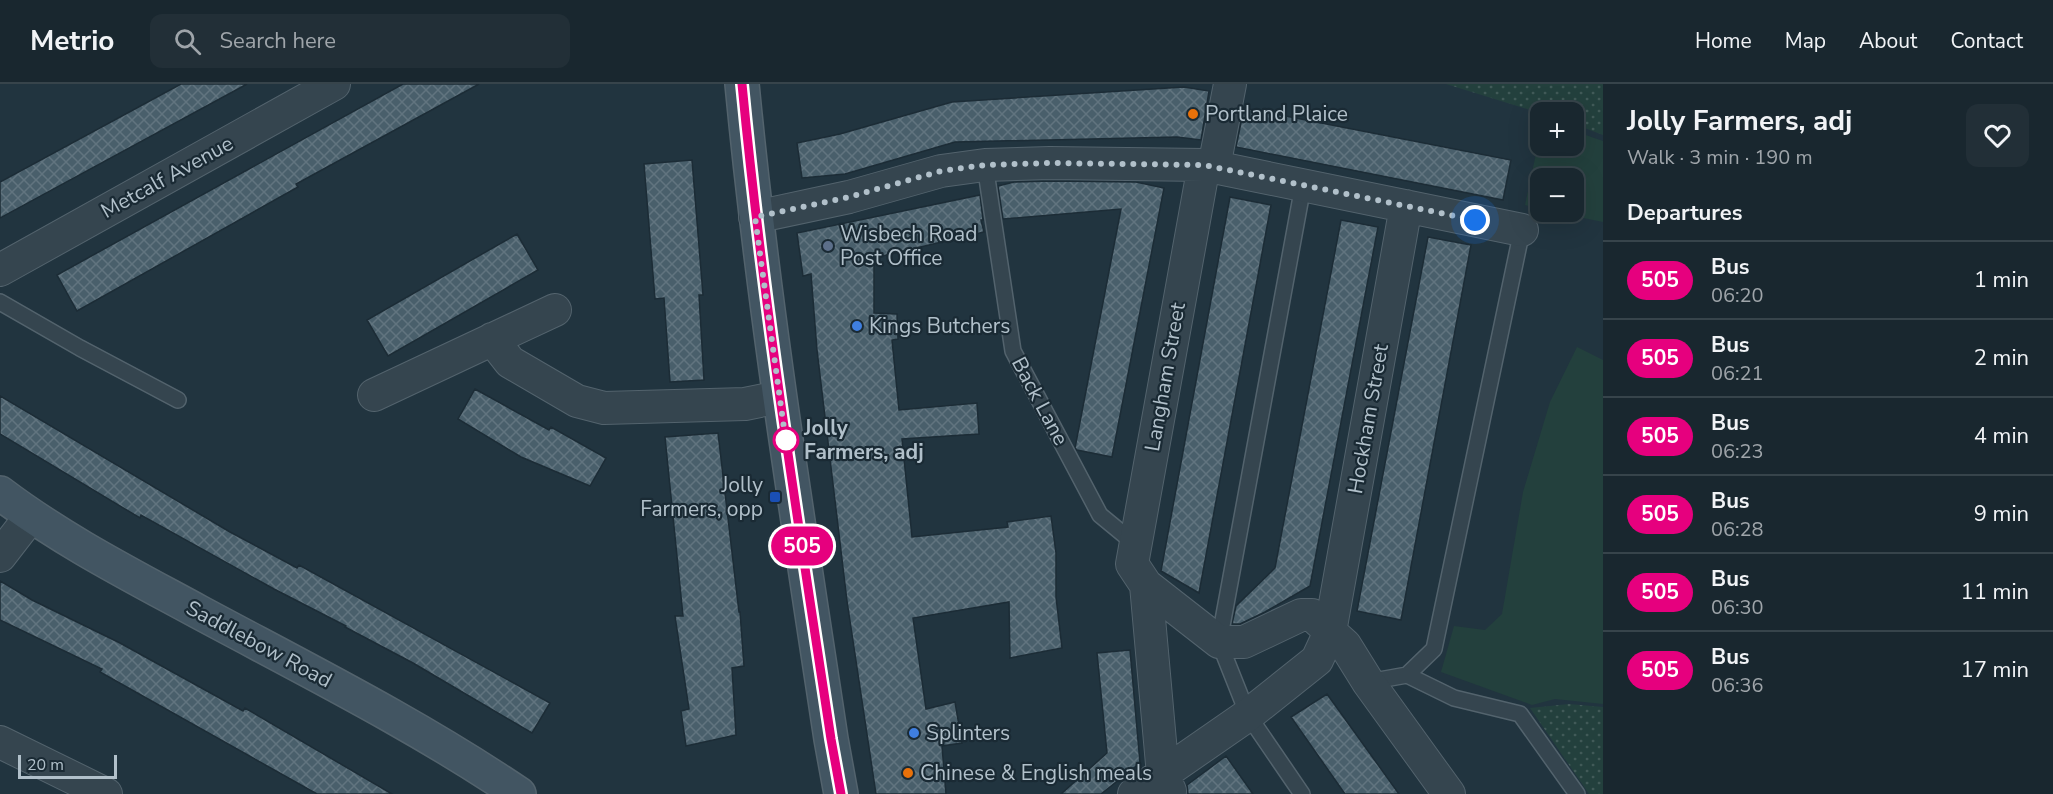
<!DOCTYPE html>
<meta charset="utf-8">
<style>
:root{--surface:#19272f;--page:#222f37;--text:#f1f3f6;--muted:#9fa5aa;--line:#37444b}
body{margin:0;font-family:"Nunito Sans",sans-serif;background:var(--page);color:var(--text);height:100vh;display:flex;flex-direction:column;font-size:22px;white-space:nowrap}
*{box-sizing:border-box;margin:0}
p{font-size:20px;color:var(--muted)}
.icon{flex:none;width:33px;height:33px;fill:none;stroke:currentColor;stroke-width:2;stroke-linecap:round;stroke-linejoin:round}
.map{position:relative;flex:1;overflow:hidden}
.panel{display:flex;flex-direction:column;background:var(--surface);width:450px}
.panel>*{flex:none}
.badge{padding:0 12px;border-radius:20px;font-size:21px;line-height:39px}
.fabs{position:absolute;left:1530px;top:18px;display:grid;gap:12px}
.fabs a{display:grid;place-items:center;width:54px;height:54px;border-radius:12px;background:var(--surface);box-shadow:0 6px 24px #0002,0 0 0 2px var(--line);font-size:30px}
.scale{position:absolute;left:18px;bottom:15px;width:99px;box-sizing:border-box;padding-left:6px;border:3px solid #b1c0ca;border-top:0;font-size:16px;line-height:21px;white-space:nowrap;color:#b1c0ca;-webkit-text-stroke:4px #1a2a34;paint-order:stroke}
.you{position:absolute;width:30px;height:30px;margin:-15px;border:4px solid #fff;border-radius:50%;background:#1a73e8;box-shadow:0 0 0 9px #1a73e833}
.map>.badge{position:absolute;translate:-50% -50%;box-shadow:0 0 0 3px #fff}
h2{padding:0 24px;font-size:22px;line-height:54px}
.round{display:grid;place-items:center;flex:none;width:63px;height:63px;border-radius:12px;background:var(--page)}
.summary{display:flex;align-items:center;justify-content:space-between;height:102px;padding:0 24px}
h1{font-size:28px;font-weight:700;line-height:45px}
ul{padding:0;list-style:none}
li{display:flex;align-items:center;gap:18px;height:78px;padding:0 24px;border-top:2px solid var(--line)}
li div{flex:1}
li b{display:block;font-size:22px}
li em{font-style:normal}
li .badge{min-width:66px;font-weight:700;text-align:center}
header{display:flex;align-items:center;gap:36px;box-sizing:border-box;height:84px;padding:0 30px;background:var(--surface);border-bottom:2px solid var(--line)}
header strong{font-size:28px}
nav{display:flex;gap:33px;margin-inline-start:auto;font-size:21px}
.search{width:420px;height:54px;background:var(--page);display:flex;align-items:center;gap:15px;box-sizing:border-box;padding:0 21px;border-radius:12px;color:var(--muted);font-size:22px}
main{display:flex;flex:1;min-height:0}
.map>svg:first-child{display:block}
</style>
<header>
<strong>Metrio</strong>
<div class="search"><svg class="icon" aria-label="search" viewBox="0 0 24 24"><circle cx="10" cy="10" r="6"/><path d="M15 15l6 6"/></svg>Search here</div>
<nav><a>Home</a><a>Map</a><a>About</a><a>Contact</a></nav>
</header>
<main>
<div class="map">
<svg width="1603" height="710" viewBox="0 0 1603 710">
<defs>
<pattern id="garden-dots" width="8" height="8" patternUnits="userSpaceOnUse" patternTransform="scale(1.5)"><rect width="8" height="8" fill="#23403d"/><path d="M2 2h.1M6 6h.1" fill="none" stroke="#415a58" stroke-width="1.8" stroke-linecap="round"/></pattern>
<pattern id="building-cross-hatch" width="8" height="8" patternUnits="userSpaceOnUse" patternTransform="scale(1.5)"><rect width="8" height="8" fill="#495f6b"/><path d="M0 0l8 8M0 8l8-8" fill="none" stroke="#61747f"/></pattern>
</defs>
<rect width="100%" height="100%" fill="#21343f"/>
<path fill="#23403d" d="M1574 47 1603 57V138L1554 128H1574V94H1540V125L1525 121 1540 51V62H1574Z
M1577 263 1603 276V620L1555 615 1532 621 1441 588 1454 542 1485 546 1502 530 1523 408 1550 318Z"/>
<path fill="url(#garden-dots)" d="M1446 0H1603V51L1574 40V28L1540 29Z
M1569 620 1603 623V710H1589L1530 624Z"/>
<path fill="url(#building-cross-hatch)" stroke="#1c2c36" stroke-width="1.5" d="M181 0H247L0 134V98Z
M403 0H479L296 100 298 103 77 227 57 191Z
M1184 3 1209 7 1201 56 1177 53 955 58 845 90 802 94 797 59 840 50 952 18Z
M1244 24 1511 76 1503 116 1236 63Z
M692 76 703 211H699L704 296 670 298 664 214 655 215 644 80Z
M1050 97 1136 98 1164 104 1112 373 1077 366 1075 364 1121 125 1003 135 998 102 1014 98Z
M980 111 983 136H981L984 148 874 174V229L897 230 898 255 892 256 899 326 977 319 979 350 902 355 912 453 1008 443 1007 438 1051 432 1056 469V513L1062 564 1010 574 1009 518 913 534 926 625 955 618 962 659 942 662 946 710H876L847 517 817 266 811 190 803 192 797 149Z
M1230 113 1271 121 1199 509 1161 487Z
M1341 136 1378 143 1310 502 1265 528 1240 540H1232L1236 522 1275 484Z
M517 150 538 186 388 272 367 236Z
M1428 153 1471 161 1401 536 1357 527Z
M475 305 549 346 551 343 606 374 590 402 521 373 458 335Z
M0 312 230 448 297 484 299 481 550 619 532 649 413 579 345 543 346 542 274 505 141 431 140 434 0 350Z
M718 349 739 528H740L744 582 732 584 736 651 686 662 681 627 689 625 675 532H683L665 353Z
M0 497 32 516 120 559 243 627 245 624 392 710H317L100 588 102 585 0 536Z
M1130 566 1140 679 1101 710H1061L1107 669 1097 569Z
M1327 610 1399 710H1345L1291 633Z
M1226 672 1253 710H1188L1187 701Z"/>
<g fill="none" stroke-linecap="round" stroke-linejoin="round">
<g stroke="#53636d" stroke-width="18">
<path id="lane" d="M985 81 1013 267 1100 431 1134 459
M0 218 80 264 178 316
M1407 591 1454 614 1520 630 1577 710
M1368 598 1407 591 1434 565 1522 146
M1302 710 1248 631 1219 558 1303 102"/>
</g>
<g stroke="#53636d" stroke-width="34">
<path id="street" d="M1204 81 1132 480 1146 501 1219 558H1244L1301 531H1312L1345 561 1368 598 1449 710
M1214 83 1230 0
M755 133 849 113 941 87 985 81 1050 79 1204 81 1522 146
M0 186 334 0
M492 255 510 278 577 317 604 324 745 320 779 313
M374 311 555 226
M0 472 31 432
M1146 501 1163 691 1170 707
M0 658 106 710
M1134 710 1248 631 1317 576 1330 548 1406 122"/>
</g>
<g stroke="#53636d" stroke-width="36">
<path id="secondary" d="M742 0C763 220 798 437 831 655L841 710
M0 409C62 456 131 491 199 528 307 586 417 641 519 710"/>
</g>
<use href="#lane" stroke="#35454f" stroke-width="15"/>
<use href="#street" stroke="#35454f" stroke-width="32"/>
<use href="#secondary" stroke="#425562" stroke-width="33"/>
</g>
<g fill="none" stroke-linecap="round" stroke-linejoin="round">
<g stroke="#fff" stroke-width="14">
<path id="line" d="M742 0C763 220 798 437 831 655L841 710"/>
</g>
<use href="#line" stroke="#e6007e" stroke-width="9"/>
<path stroke="#b1c0ca" stroke-width="6" stroke-dasharray="0 10.8" d="M786 356V359L755 133 849 113 941 87 985 81 1050 79 1204 81 1475 136"/>
</g>
<g fill="#e8710a" stroke="#1a2a34" stroke-width="2">
<circle cx="1193" cy="30" r="6"/>
<circle cx="908" cy="689" r="6"/>
</g>
<circle fill="#5c6f8a" stroke="#1a2a34" stroke-width="2" cx="828" cy="162" r="6"/>
<g fill="#3f7fe0" stroke="#1a2a34" stroke-width="2">
<circle cx="857" cy="242" r="6"/>
<circle cx="914" cy="649" r="6"/>
</g>
<circle fill="#fff" stroke="#e6007e" stroke-width="3" cx="786" cy="356" r="12"/>
<rect fill="#1a4fb4" stroke="#1a2a34" stroke-width="2" x="769" y="407" width="12" height="12" rx="3"/>
<g text-anchor="middle" stroke-width="4.5" stroke-linejoin="round" paint-order="stroke">
<g font-size="21" fill="#b1c0ca" stroke="#1a2a34" text-anchor="start">
<text x="1205" y="37">Portland Plaice</text>
<text x="840" y="157">Wisbech Road<tspan x="840" dy="24">Post Office</tspan></text>
<text x="869" y="249">Kings Butchers</text>
<text x="763" y="408" text-anchor="end">Jolly<tspan x="763" dy="24">Farmers, opp</tspan></text>
<text x="926" y="656">Splinters</text>
<text x="920" y="696">Chinese &amp; English meals</text>
</g>
<g font-size="21" fill="#b1c0ca" stroke="#1a2a34">
<text transform="translate(167 93) rotate(-29)" y="7">Metcalf Avenue</text>
<text transform="translate(1165 293) rotate(-80)" y="7">Langham Street</text>
<text transform="translate(1040 317) rotate(62)" y="7">Back Lane</text>
<text transform="translate(1368 335) rotate(-80)" y="7">Hockham Street</text>
<text transform="translate(259 560) rotate(28)" y="7">Saddlebow Road</text>
</g>
<g font-size="21" font-weight="bold" fill="#b1c0ca" stroke="#1a2a34" text-anchor="start">
<text x="804" y="351">Jolly<tspan x="804" dy="24">Farmers, adj</tspan></text>
</g>
</g>
</svg>
<div class="fabs">
<a>+</a>
<a>−</a>
</div>
<div class="scale">20 m</div>
<div class="you" style="left:1475px;top:136px"></div>
<b class="badge" style="left:802px;top:462px;background:#e6007e;color:#fff">505</b>
</div>
<section class="panel">
<div class="summary"><div><h1>Jolly Farmers, adj</h1><p>Walk · 3 min · 190 m</p></div><a class="round"><svg class="icon" aria-label="heart" viewBox="0 0 24 24"><path d="M12 20l-8-8c-3-5 5-10 8-4 3-6 11-1 8 4z"/></svg></a></div>
<h2>Departures</h2>
<ul>
<li><span class="badge" style="background:#e6007e;color:#fff">505</span><div><b>Bus</b><p>06:20</p></div><em>1 min</em></li>
<li><span class="badge" style="background:#e6007e;color:#fff">505</span><div><b>Bus</b><p>06:21</p></div><em>2 min</em></li>
<li><span class="badge" style="background:#e6007e;color:#fff">505</span><div><b>Bus</b><p>06:23</p></div><em>4 min</em></li>
<li><span class="badge" style="background:#e6007e;color:#fff">505</span><div><b>Bus</b><p>06:28</p></div><em>9 min</em></li>
<li><span class="badge" style="background:#e6007e;color:#fff">505</span><div><b>Bus</b><p>06:30</p></div><em>11 min</em></li>
<li><span class="badge" style="background:#e6007e;color:#fff">505</span><div><b>Bus</b><p>06:36</p></div><em>17 min</em></li>
</ul>
</section>
</main>
